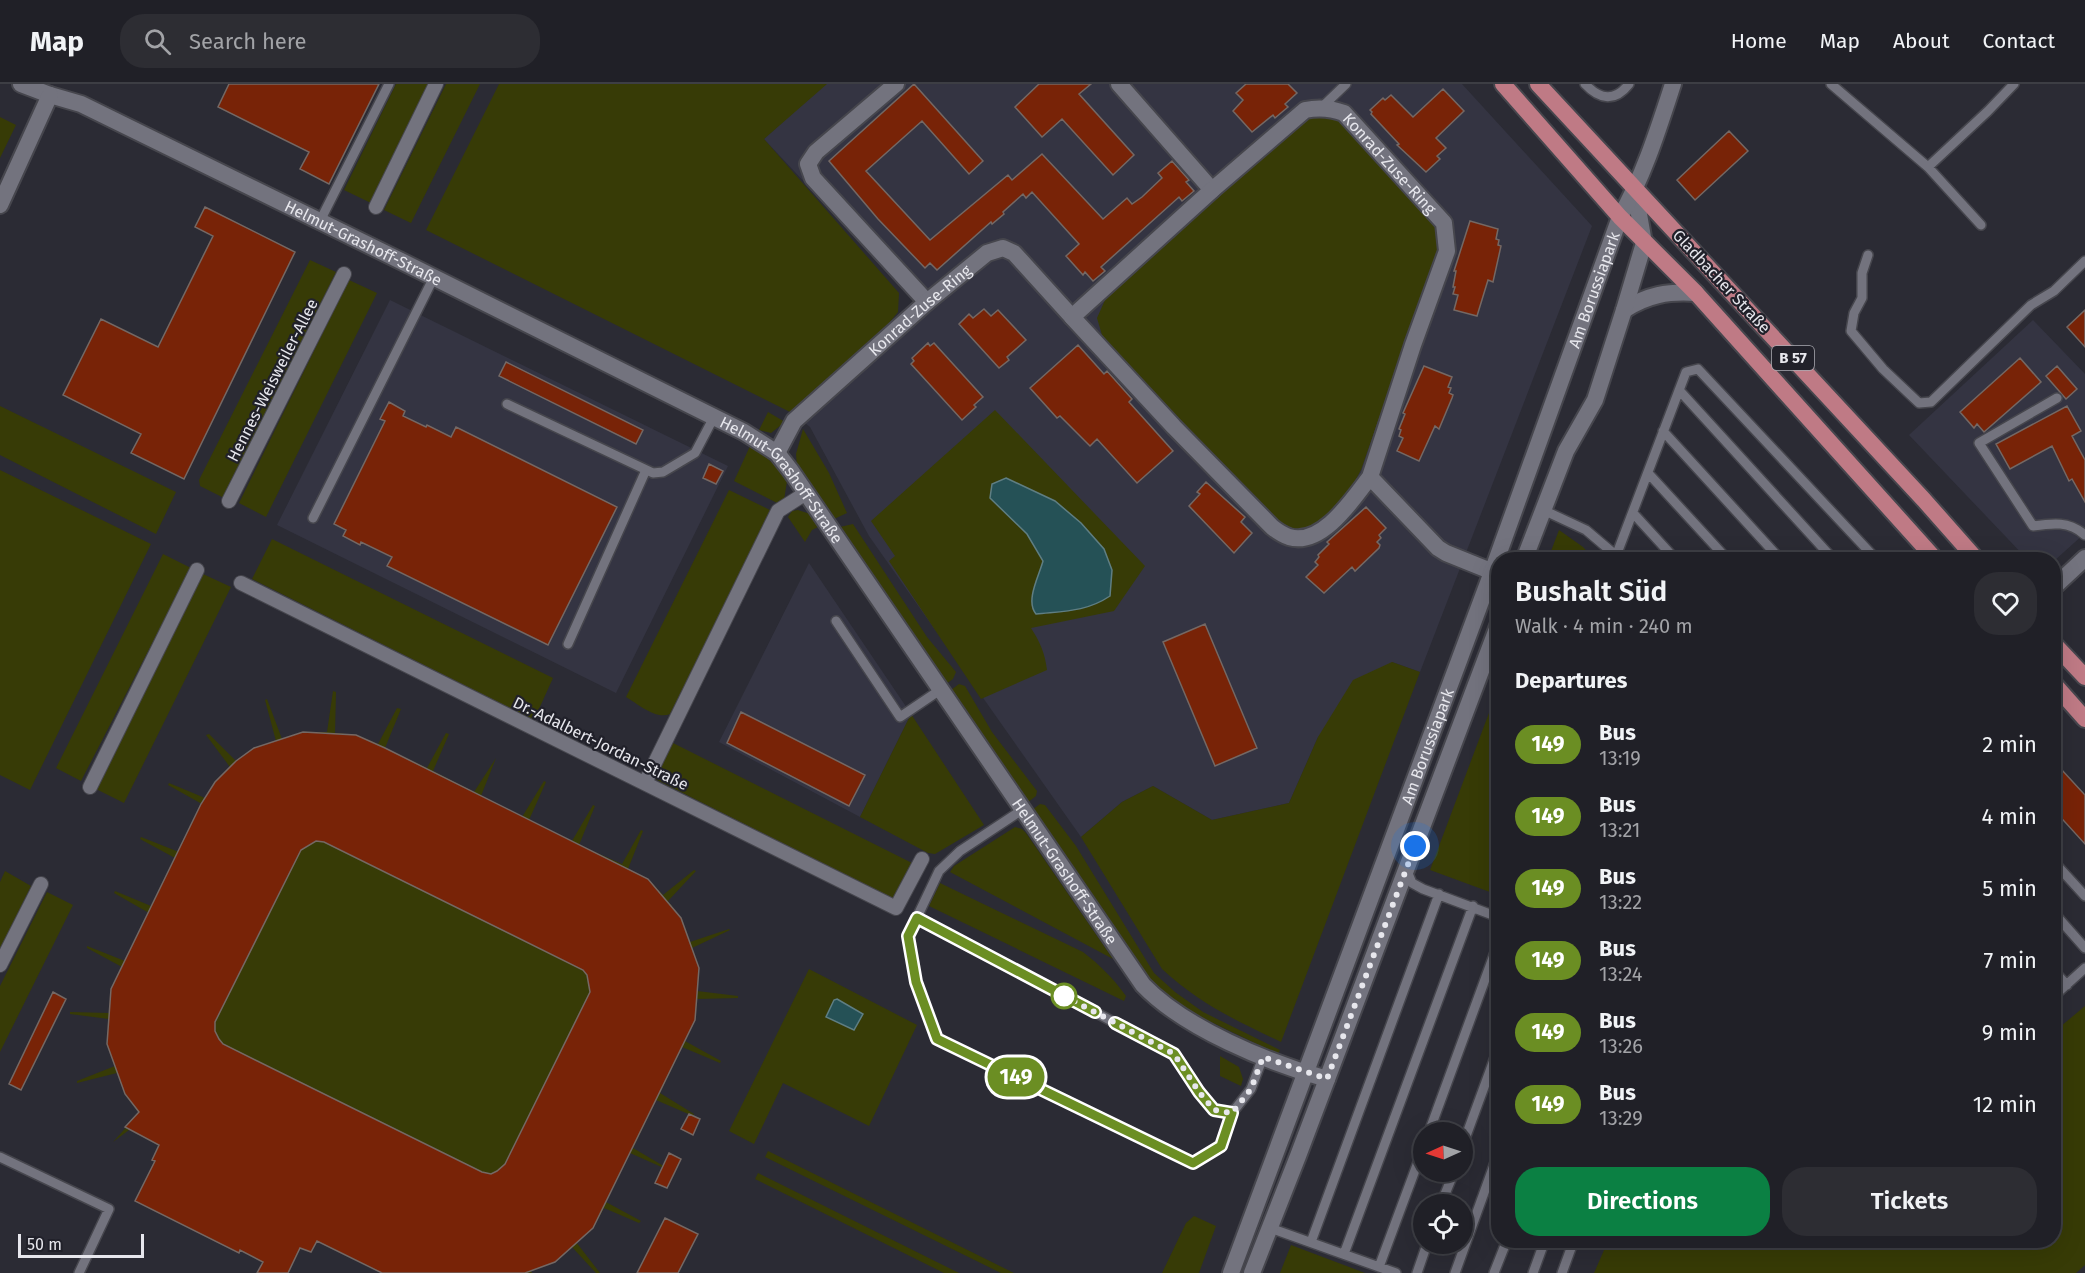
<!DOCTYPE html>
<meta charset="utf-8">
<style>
:root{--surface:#202027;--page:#2d2d33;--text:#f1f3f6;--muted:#a2a3a7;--line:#3d3e44;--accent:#0b8043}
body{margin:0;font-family:"Fira Sans",sans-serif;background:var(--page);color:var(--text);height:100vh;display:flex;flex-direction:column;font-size:22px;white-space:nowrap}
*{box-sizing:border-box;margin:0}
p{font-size:20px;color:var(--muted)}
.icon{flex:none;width:33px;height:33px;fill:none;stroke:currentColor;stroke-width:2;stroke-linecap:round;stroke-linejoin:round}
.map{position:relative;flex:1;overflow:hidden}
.panel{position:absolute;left:1491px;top:468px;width:570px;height:696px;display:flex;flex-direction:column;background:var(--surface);border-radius:24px;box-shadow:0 6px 24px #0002,0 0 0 2px var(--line)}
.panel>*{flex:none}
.badge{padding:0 12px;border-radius:20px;font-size:21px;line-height:39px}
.needle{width:39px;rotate:267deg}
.tools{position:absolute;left:1413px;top:1038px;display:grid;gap:12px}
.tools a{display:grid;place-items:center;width:60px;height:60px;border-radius:50%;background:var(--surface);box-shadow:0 6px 24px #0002,0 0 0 2px var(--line);font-size:30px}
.scale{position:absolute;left:18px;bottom:15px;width:126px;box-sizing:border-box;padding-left:6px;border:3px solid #e7e7ed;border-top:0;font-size:16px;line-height:21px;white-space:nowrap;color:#e7e7ed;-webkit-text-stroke:4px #21212a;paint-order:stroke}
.you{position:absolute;width:30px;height:30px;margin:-15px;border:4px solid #fff;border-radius:50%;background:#1a73e8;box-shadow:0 0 0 9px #1a73e833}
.map>.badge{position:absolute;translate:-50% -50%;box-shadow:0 0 0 3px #fff}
h2{padding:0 24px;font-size:22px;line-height:54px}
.round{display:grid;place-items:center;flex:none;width:63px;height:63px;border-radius:24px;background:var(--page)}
.overview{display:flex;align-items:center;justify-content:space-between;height:102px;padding:0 24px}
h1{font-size:28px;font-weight:600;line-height:45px}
.action{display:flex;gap:12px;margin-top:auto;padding:12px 24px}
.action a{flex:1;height:69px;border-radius:24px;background:var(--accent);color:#fff;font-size:24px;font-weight:600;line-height:69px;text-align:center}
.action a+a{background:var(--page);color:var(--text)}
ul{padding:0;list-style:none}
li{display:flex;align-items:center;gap:18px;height:72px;padding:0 24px}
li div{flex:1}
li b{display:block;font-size:22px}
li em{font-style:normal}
li .badge{min-width:66px;font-weight:700;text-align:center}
header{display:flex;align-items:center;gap:36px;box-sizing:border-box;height:84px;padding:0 30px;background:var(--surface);border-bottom:2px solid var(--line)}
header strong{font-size:28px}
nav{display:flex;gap:33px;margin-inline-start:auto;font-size:21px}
.search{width:420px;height:54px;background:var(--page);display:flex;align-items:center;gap:15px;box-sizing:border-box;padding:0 21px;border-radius:24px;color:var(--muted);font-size:22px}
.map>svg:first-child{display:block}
</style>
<header>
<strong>Map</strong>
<div class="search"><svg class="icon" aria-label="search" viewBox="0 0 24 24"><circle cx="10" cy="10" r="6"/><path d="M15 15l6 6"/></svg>Search here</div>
<nav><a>Home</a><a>Map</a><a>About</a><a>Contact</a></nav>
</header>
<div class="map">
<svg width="2085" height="1189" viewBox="0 0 2085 1189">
<rect width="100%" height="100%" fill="#2b2b34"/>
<path fill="#343442" d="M824 0H1462L1592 142 1420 588 1392 578 1318 653 1289 719 1212 736 1153 702 1122 718 1081 753 869 452 810 343 794 330 916 217 764 55Z
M390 216 728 382 616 609 277 441Z
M2033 236 2085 290V449L2054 477 2027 475 1909 351Z
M809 479 911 630 860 733 719 658Z"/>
<path fill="#373b06" d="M396 0H430L371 119 344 106Z
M446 0H480L411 139 384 126Z
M499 0H827L764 55 899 209 898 228 885 244 794 330 426 146Z
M1315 32H1336L1438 143 1440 158 1361 386 1350 406 1333 426 1313 444 1290 446 1274 434 1184 347 1102 251 1097 234 1105 216 1302 37Z
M0 33 16 41 0 74Z
M310 176 336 188 224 414 200 402 199 396Z
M349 196 377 209 266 433 239 419Z
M0 322 176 408 156 450 0 371Z
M995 326 1145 482 1114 527 1031 544C1040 558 1045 569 1047 586L981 615 889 477 895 472 871 437Z
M768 328 785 338 771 349 759 346Z
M803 345 829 389 847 429 834 435 797 382 796 370Z
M751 360 777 383 787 397 784 416 779 420 734 397Z
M0 386 151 460 30 706 0 691Z
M729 406 772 427 670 630C656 636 638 620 626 613Z
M798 426 810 430 818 443 812 446 805 458 788 433 792 427Z
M853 440 927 553 956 588 953 595 946 600 840 443Z
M1559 446 1583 463 1594 475H1548Z
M272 455 553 594 534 636 252 495Z
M163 470 191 484 81 697 56 684Z
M203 490 231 503 124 719 96 705Z
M1392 578 1420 588 1281 958C1235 936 1200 920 1162 885L1081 753 1122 718 1153 702 1212 736 1289 719 1318 653 1353 596Z
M959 600 965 602 992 648 1037 707 1036 712 1027 719 951 606Z
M1498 605V811L1430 786Z
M333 607 336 608 335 649 356 651 378 660 397 624 401 625 385 664 427 684 446 649 449 650 433 687 474 708 496 674 481 712 522 733 544 697 546 698 529 736 572 757 593 721 595 722 579 761 622 780 641 746 643 747 628 785 648 795 663 811 694 786 696 787 668 817 681 834 690 858 729 845 730 846 692 864 699 884 697 907 738 912V914L697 915 695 936 685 957 721 977 720 979 682 963 660 1009 694 1030 693 1032 656 1016 633 1064 667 1084 666 1085 630 1069 606 1118 641 1137 639 1139 604 1124 593 1144 576 1158 600 1189H596L572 1163 531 1187 532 1189H445L145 1034 113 1058 139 1029 125 1010 117 989 77 999V997L115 982 107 960 109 935 70 930V928L109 929 111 905 122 883 87 864V862L125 877 149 829 114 809 115 807 151 822 175 774 140 755 141 753 179 768 202 720 168 701 169 699 205 714 215 698 230 683 206 651 209 650 237 678 254 664 276 657 265 616 267 615 282 655 303 648H327Z
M911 630 984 741 935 770 928 769 860 733Z
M673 659 912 779 894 815 655 695Z
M1040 720 1045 721 1076 762 1154 889 1175 908 1203 928 1280 966 1278 970 1186 926 1163 910 1143 890 1032 726Z
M1015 743 1022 745 1026 749 1113 875 950 788 954 782Z
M5 787 31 802 0 865V798Z
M940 799 1083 868C1100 881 1113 894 1126 912L1124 917 929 822Z
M47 808 73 821 0 968V902Z
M809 885 917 941 869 1042 783 999 754 1060 729 1047Z
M2085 922V1181L2076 1189H1594L1608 1157 2054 1156V948Z
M1220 972 1239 983 1243 995 1241 1002 1220 992Z
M768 1067 1014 1189H1001L765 1073Z
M758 1089 959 1189H944L755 1095Z
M1194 1132 1216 1142 1199 1189H1162L1186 1139Z
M1291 1161 1365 1189H1280Z"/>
<path fill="#255156" stroke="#5f7e83" stroke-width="1.5" d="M1006 394 1055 417 1081 439 1104 465 1112 486 1110 512C1086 528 1064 527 1036 530 1025 517 1039 492 1043 477L1027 450 990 414 992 400Z
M837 915 863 930 854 946 826 933 834 916Z"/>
<path fill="#782307" stroke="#746864" stroke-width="1.5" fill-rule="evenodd" d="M229 0H379L329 100 300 85 309 68 218 23Z
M914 0 983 77 969 90 922 37 866 87 930 156 1008 91 1012 96 1042 70 1103 135 1127 114 1132 120 1142 113 1162 94 1158 89 1172 77 1189 96 1186 98 1194 107 1182 117 1179 113 1101 183 1105 187 1093 197 1085 188 1083 191 1066 172 1079 160 1032 108 1026 114 1023 110 1003 128 1004 130 992 140 991 138 937 186 930 179 925 184 878 135 829 77Z
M1039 0H1091L1079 10 1134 71 1113 91 1062 35 1042 53 1015 23Z
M1246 0H1288L1297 9 1285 20 1288 23 1275 34 1273 31 1252 48 1233 27 1243 16 1236 9Z
M1443 5 1464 27 1436 54 1446 64 1437 72 1440 75 1426 88 1397 61 1399 60 1371 30 1372 28 1370 26 1383 14 1385 16 1391 11 1413 33Z
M1729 47 1748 67 1695 116 1677 96Z
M205 123 295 168 184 395 131 369 141 350 63 311 101 235 158 263 213 152 195 143Z
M1470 137 1498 145 1496 155 1499 156 1498 161 1501 162 1493 198 1488 196 1477 232 1454 226 1458 211 1453 210 1455 203H1453L1456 187H1454Z
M984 225 991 232 998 226 1026 256 1007 273 1009 276 999 284 959 240 969 230 973 234Z
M2085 226V263L2067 243Z
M928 259 930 262 934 259 983 313 974 321 976 323 962 336 911 280 914 277 912 274Z
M1078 261 1104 290 1107 287 1132 315 1129 318 1173 367 1137 399 1097 355 1090 362 1060 332 1057 334 1030 304Z
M2020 274 2041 298 1984 348 1977 340 1974 344 1960 328Z
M506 278 643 346 636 360 499 292Z
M1424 282 1452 293 1448 303 1451 304 1449 309 1453 311 1452 314 1439 345 1435 342 1419 377 1397 367 1403 354 1399 352 1401 346 1399 345 1405 330 1403 329Z
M2057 282 2077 305 2066 315 2046 292Z
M389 318 405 327 403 332 426 343 427 341 451 353 456 343 617 423 548 561 387 482 392 473 361 458 360 461 343 452 346 446 334 440 385 337 380 335Z
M2067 322 2081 347 2072 352 2085 376V418L2072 395 2069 397 2052 362 2010 385 1996 360Z
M709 380 723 387 716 400 703 394Z
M1206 398 1245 433 1241 438 1252 449 1234 469 1189 422 1200 410 1197 408Z
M1366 423 1386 444 1379 451 1381 454 1377 458 1380 461 1379 464 1355 487 1352 483 1324 509 1306 493 1318 481 1315 478 1319 473 1318 471 1329 460 1327 458Z
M1205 540 1257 664 1215 682 1163 558Z
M741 628 865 691 849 722 727 659Z
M303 648 356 651 385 664 648 795 681 834 699 884 695 936 593 1144 555 1178 525 1189H382L317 1157 311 1168 300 1164 288 1189H257L263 1178 240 1166 239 1169 135 1117 155 1077 152 1076 159 1061 125 1043 139 1028 125 1010 107 960 111 905 201 720 215 698 236 677 254 664ZM316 757 324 758 583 886 587 891 590 908 505 1080 497 1087 491 1090 482 1088 223 960 219 955 215 947V938L301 766Z
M2061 685 2085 711V760L2054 726V692Z
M53 908 66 915 21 1006 9 1000Z
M689 1030 700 1035 693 1051 681 1045Z
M669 1069 681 1075 667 1104 655 1099Z
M665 1134 698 1150 678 1189H637Z"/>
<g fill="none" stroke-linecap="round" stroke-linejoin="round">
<g stroke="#46464d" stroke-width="12">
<path id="service" d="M1585 0C1600 16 1615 18 1629 0
M1831 0 1928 83 1981 141
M1321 24 1346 0
M1928 83 1988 27 2014 0
M320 137 389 0
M1868 171 1862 189V214L1854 229 1851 247 1883 285 1919 319 1931 318 2031 221 2054 207 2085 177
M1679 306 1834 476
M2057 314 1979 359 2033 442C2053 439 2069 437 2085 451
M507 320 653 389 663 388 695 369 714 333
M1663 347 1781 476
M1648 389 1728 476
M1543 426 1586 446 1619 474
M1633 429 1676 476
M313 434 434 193
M1616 472 1686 288 1698 285 1877 476
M836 537 900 633 940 606
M568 560 646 386
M1022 726 960 767 939 787 908 852 916 898 937 955 1193 1079 1221 1062 1232 1029 1251 1005 1263 973
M2054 778 2085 812
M1407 787 1412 799 1423 805 1498 833
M2054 829 2085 864
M917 834 1174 970 1199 1008 1214 1026 1232 1029
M2054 887 2067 901
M2054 912 2085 884
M1429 1048 1498 860
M1462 1063 1498 965
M0 1073 109 1125 79 1189
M1441 1120 1454 1088
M1270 1144 1396 1189
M1311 1158 1439 810
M1344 1170 1473 822
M1379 1183 1424 1062
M1417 1189 1427 1160
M1455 1189 1498 1070
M1494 1189 1507 1156
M1533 1189 1545 1156
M1562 1189 1574 1156"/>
</g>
<g stroke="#46464d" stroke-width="16">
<path id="pedestrian" d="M376 123 436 0
M229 417 344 190
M241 499 896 824 922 775
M645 699 778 427 806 409
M90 703 197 486
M0 881 41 800"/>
</g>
<g stroke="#46464d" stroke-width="20">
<g id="minor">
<path id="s1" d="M21 0 50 11 81 20 403 178 744 348 777 369 791 387 1143 901C1184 944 1269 979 1327 995"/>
<path d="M896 0 816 68 808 80 813 94 927 218"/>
<path d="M1119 0 1212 106"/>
<path d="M0 121 50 11"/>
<path d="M1624 226C1647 211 1668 207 1696 209"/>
<path id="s2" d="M777 369 794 337 927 218 987 169 1003 164 1014 169 1072 233"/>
<path id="s3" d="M1370 393C1353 415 1322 463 1289 453 1283 451 1277 447 1272 443L1174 343 1072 233 1212 106 1305 26C1319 23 1331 24 1344 29L1444 139 1447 167 1413 261 1370 393 1438 464 1446 469 1498 490"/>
<path d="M1524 476 1566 367 1595 316 1624 226 1644 159 1635 107"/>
<path d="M2054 503 2085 474"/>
<path id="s4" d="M1231 1189 1492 488 1620 133C1644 91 1658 46 1673 0"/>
<path d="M1252 1189 1298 1072 1498 542"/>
</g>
</g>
<g stroke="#46464d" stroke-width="20">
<path id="primary" d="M1503 0 1620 133 1696 209 1936 476
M1538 0 1924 416 1977 476
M2054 560 2085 593
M2054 600 2085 635"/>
</g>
<use href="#service" stroke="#73737e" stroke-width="9"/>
<use href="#pedestrian" stroke="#73737e" stroke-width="14"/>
<use href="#minor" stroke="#73737e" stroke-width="16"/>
<use href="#primary" stroke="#bf7a85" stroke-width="16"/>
</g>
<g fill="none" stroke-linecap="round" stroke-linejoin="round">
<g stroke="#fff" stroke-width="14">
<path id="line" d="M1095 928 917 834 908 852 916 898 937 955 1193 1079 1221 1062 1232 1029 1214 1026 1199 1008 1174 970 1115 939"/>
</g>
<use href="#line" stroke="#6b8e23" stroke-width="9"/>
<path stroke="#e7e7ed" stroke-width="6" stroke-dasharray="0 10.8" d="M1064 912 1055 907 1174 970 1199 1008 1214 1026 1232 1029 1251 1005 1263 973 1327 995 1415 762"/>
</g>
<circle fill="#fff" stroke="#6b8e23" stroke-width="3" cx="1064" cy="912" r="12"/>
<g text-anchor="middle" stroke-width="4.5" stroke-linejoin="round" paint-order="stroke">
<rect fill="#21212a" stroke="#acacb2" stroke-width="1.5" x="1772" y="262" width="42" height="24" rx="4.5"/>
<g font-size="15" font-weight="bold" fill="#e7e7ed">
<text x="1793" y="279">B 57</text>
</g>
<g font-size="16" fill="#e7e7ed" stroke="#21212a">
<text dy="6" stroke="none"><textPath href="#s3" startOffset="836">Konrad-Zuse-Ring</textPath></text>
<text dy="6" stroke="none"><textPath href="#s1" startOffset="378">Helmut-Grashoff-Straße</textPath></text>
<text transform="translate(1722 197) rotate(47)" y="6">Gladbacher Straße</text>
<text dy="6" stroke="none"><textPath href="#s4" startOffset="1048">Am Borussiapark</textPath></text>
<text dy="6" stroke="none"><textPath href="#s2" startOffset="204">Konrad-Zuse-Ring</textPath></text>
<text transform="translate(272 296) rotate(-63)" y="6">Hennes-Weisweiler-Allee</text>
<text dy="6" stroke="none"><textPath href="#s1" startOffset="864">Helmut-Grashoff-Straße</textPath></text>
<text transform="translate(601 659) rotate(26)" y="6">Dr.-Adalbert-Jordan-Straße</text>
<text dy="6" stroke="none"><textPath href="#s4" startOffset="562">Am Borussiapark</textPath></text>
<text dy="6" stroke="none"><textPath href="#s1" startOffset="1350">Helmut-Grashoff-Straße</textPath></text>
</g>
</g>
</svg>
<div class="tools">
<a><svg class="needle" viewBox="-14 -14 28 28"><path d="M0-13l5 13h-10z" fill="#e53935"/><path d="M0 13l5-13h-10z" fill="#a2a3a7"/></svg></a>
<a><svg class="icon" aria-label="locate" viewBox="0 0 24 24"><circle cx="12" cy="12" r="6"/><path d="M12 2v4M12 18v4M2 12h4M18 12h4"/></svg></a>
</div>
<div class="scale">50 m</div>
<div class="you" style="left:1415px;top:762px"></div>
<b class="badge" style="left:1016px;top:993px;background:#6b8e23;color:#fff">149</b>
<section class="panel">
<div class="overview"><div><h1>Bushalt Süd</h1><p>Walk · 4 min · 240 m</p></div><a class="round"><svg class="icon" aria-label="heart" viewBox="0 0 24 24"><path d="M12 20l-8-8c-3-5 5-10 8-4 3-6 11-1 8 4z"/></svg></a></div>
<h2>Departures</h2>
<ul>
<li><span class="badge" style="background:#6b8e23;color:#fff">149</span><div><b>Bus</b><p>13:19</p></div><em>2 min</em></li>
<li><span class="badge" style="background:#6b8e23;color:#fff">149</span><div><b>Bus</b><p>13:21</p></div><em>4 min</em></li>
<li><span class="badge" style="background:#6b8e23;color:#fff">149</span><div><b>Bus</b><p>13:22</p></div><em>5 min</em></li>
<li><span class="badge" style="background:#6b8e23;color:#fff">149</span><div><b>Bus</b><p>13:24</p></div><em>7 min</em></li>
<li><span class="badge" style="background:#6b8e23;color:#fff">149</span><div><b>Bus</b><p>13:26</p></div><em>9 min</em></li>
<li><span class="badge" style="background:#6b8e23;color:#fff">149</span><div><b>Bus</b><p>13:29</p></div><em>12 min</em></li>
</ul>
<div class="action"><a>Directions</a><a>Tickets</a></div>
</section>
</div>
